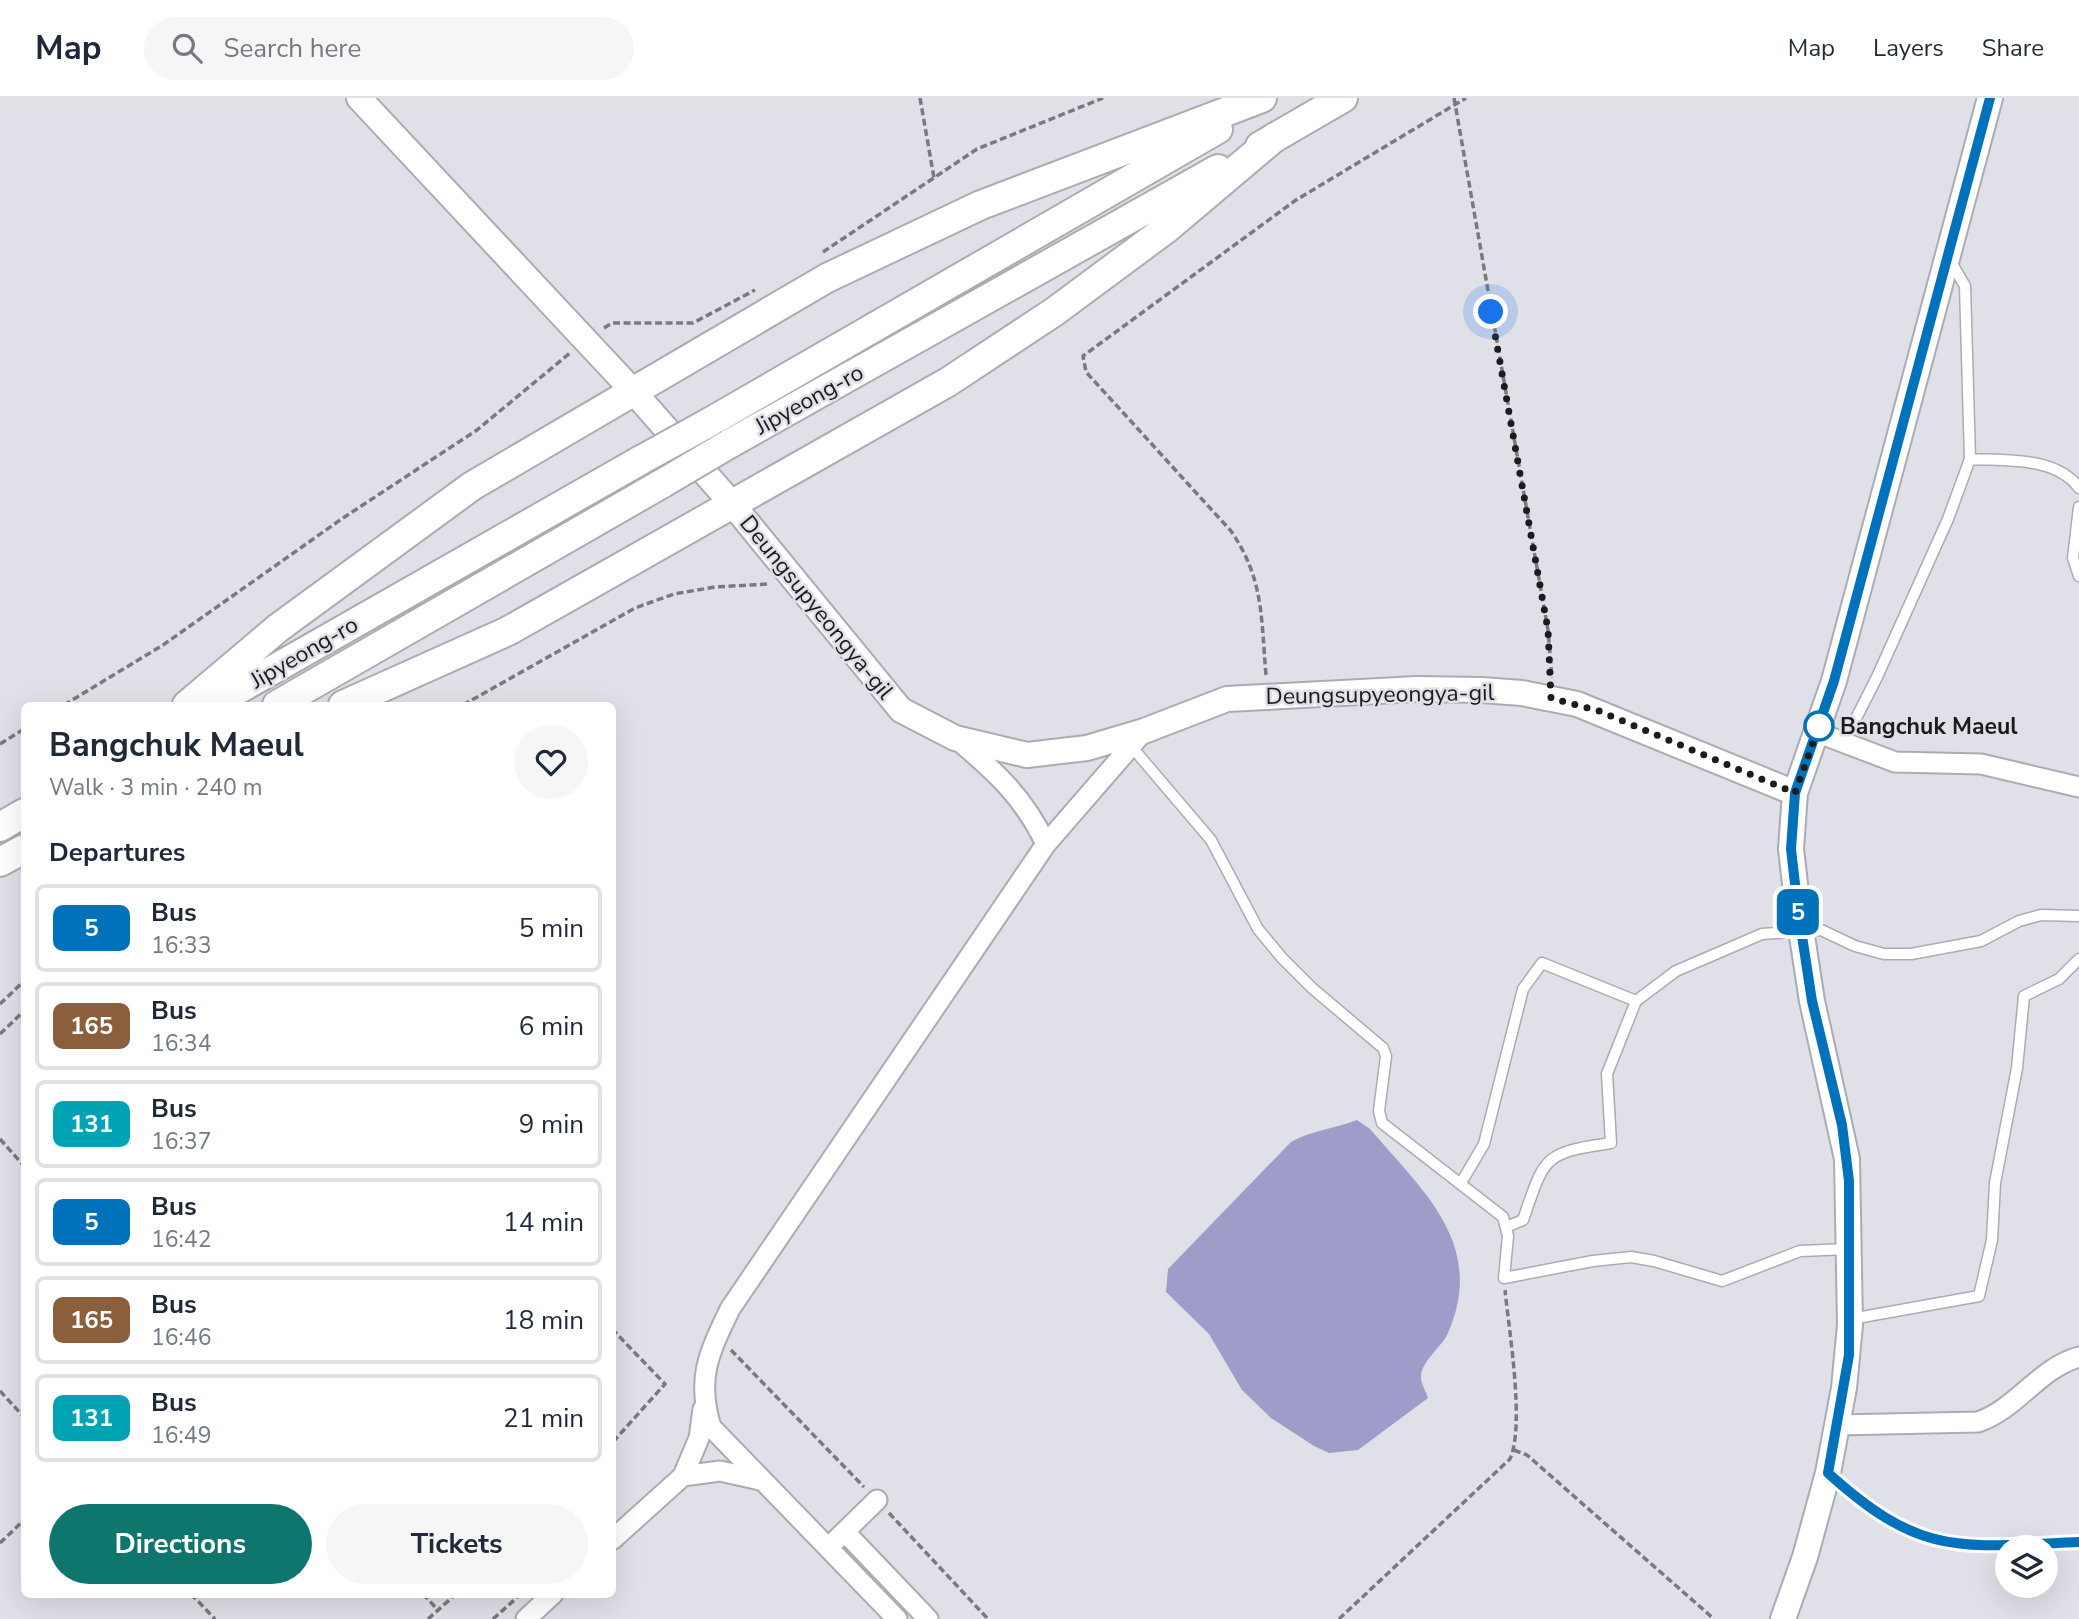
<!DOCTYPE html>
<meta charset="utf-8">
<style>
:root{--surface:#fff;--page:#f6f6f7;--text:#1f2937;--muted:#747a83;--line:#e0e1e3;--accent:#0f766e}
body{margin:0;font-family:"Nunito Sans",sans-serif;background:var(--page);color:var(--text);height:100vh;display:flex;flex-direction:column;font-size:26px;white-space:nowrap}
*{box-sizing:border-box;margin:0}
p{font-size:23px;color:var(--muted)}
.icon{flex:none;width:38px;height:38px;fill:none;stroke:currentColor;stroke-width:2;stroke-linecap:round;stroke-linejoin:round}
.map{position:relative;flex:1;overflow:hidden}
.drawer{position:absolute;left:21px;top:604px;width:595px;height:896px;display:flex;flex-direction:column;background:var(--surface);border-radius:10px;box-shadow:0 7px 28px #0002}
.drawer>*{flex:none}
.badge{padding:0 14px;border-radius:10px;font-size:24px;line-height:46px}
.fabs{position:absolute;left:1995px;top:1437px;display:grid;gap:14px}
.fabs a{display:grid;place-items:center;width:63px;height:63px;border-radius:50%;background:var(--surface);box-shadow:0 7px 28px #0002;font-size:35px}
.you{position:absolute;width:35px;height:35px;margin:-18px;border:5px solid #fff;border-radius:50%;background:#1a73e8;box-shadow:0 0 0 10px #1a73e833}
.map>.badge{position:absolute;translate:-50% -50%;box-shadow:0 0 0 4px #fff}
h2{padding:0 28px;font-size:26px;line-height:63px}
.round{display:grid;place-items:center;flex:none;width:74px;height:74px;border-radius:37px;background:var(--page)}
.headline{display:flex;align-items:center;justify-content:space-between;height:119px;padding:0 28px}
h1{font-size:33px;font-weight:700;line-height:52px}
.action{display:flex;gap:14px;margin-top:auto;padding:14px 28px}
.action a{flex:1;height:80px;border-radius:42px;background:var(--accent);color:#fff;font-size:28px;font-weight:700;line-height:80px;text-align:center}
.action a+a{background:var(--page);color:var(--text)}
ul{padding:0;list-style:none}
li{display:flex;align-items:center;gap:21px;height:88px;margin:0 14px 10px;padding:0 14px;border:4px solid var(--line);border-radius:10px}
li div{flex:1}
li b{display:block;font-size:26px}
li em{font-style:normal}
li .badge{min-width:77px;font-weight:700;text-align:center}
header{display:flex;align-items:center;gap:42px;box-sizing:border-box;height:98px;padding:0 35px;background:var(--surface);border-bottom:2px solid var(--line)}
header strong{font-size:33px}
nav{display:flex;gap:38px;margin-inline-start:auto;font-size:24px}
.search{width:490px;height:63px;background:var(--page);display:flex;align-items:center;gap:18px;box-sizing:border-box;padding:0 24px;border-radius:38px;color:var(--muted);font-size:26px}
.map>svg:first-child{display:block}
</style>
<header>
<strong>Map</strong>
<div class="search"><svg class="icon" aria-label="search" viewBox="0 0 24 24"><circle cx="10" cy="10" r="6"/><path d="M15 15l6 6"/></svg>Search here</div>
<nav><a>Map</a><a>Layers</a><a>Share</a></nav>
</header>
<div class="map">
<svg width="2079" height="1521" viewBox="0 0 2079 1521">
<rect width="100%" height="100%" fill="#e0e0e8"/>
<path fill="#9e9cc9" d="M1357 1022 1370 1031C1422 1092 1487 1146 1448 1235 1442 1249 1420 1264 1421 1280 1421 1286 1426 1293 1428 1300L1358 1352 1329 1355 1314 1348 1271 1320 1242 1292 1209 1236 1166 1194 1168 1171 1291 1044C1312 1032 1334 1031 1357 1022Z"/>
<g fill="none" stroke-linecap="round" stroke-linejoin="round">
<g stroke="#ababb2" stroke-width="13">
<path id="service" d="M1970 361C2005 363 2056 358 2079 390
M2079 409 2073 460 2079 478
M1843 646 1877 579 1948 421 1970 361 1965 188 1951 164
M1131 648 1211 742 1258 831 1282 860 1312 890 1383 950 1386 958 1379 1013 1382 1025 1503 1119 1508 1138 1504 1180 1593 1163 1631 1159 1654 1163 1722 1183 1800 1153 1849 1151
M1461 1085 1484 1046 1523 891 1542 865 1636 903 1676 873 1762 836 1821 832 1855 848 1884 856H1911L1981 843 2019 823 2041 817 2079 818
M1506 1129 1523 1122C1545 1058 1543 1055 1611 1045L1607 976 1636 903
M1851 1221 1979 1198 1992 1142 1995 1085 2017 970 2024 898 2059 881 2079 861
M1830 1378C1922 1460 1964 1449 2079 1444"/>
</g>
<g stroke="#ababb2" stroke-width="23">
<path id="minor" d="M1816 634 1895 664 1981 666 2079 689
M959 643C997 675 1024 700 1046 746
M1838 1327 1978 1324C2017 1311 2039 1270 2079 1259
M683 1378 699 1340 703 1311
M845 1434 928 1521
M612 1442 683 1378 720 1373 760 1382
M836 1442 877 1402
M526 1521 553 1496
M897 1521 711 1329C696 1280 709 1255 730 1211L1046 746 1144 633"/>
</g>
<g stroke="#ababb2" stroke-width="28">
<path id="tertiary" d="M359 0 633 293 733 407 901 612 955 640 1027 657 1087 650 1144 633 1227 601 1417 591 1481 592 1522 595 1577 606 1795 695
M1783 1521 1805 1459 1828 1375 1844 1290 1850 1227 1847 1061 1812 903 1798 812 1791 751 1795 695 1834 583 1990 0"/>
</g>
<g stroke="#ababb2" stroke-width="32">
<path id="secondary" d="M1260 48 1343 0
M710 324 1218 31
M729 346 1218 71
M187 607 278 530 472 388 827 180 981 107 1262 0
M211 607 641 362
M277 607 663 385
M343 607 508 533 948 284 1054 214 1166 131 1275 39
M0 729 24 715
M0 764 24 751"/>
</g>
<path stroke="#79797e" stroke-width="3.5" stroke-dasharray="7 3.5" stroke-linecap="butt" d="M920 0 934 80
M1454 0 1548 532 1552 580
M823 154 977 51 1103 0
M604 230 612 225H693L755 192
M1266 577C1261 520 1264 481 1231 433L1086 274 1083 258 1296 102 1466 0
M64 607 163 547 343 420 477 332 570 255
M463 607 635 510 674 496 715 489 768 486
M0 646 24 631
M0 906 24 883
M0 936 24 913
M0 1041 24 1068
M612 1231 665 1286 612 1345
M731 1252 864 1389
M0 1293 24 1319
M1514 1352 1527 1357 1714 1521
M889 1415 988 1521
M0 1445 24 1422
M191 1496 215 1521
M423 1496 438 1512
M428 1521 456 1496
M493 1521 521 1496
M1339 1521 1510 1361C1525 1327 1509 1233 1505 1192"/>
<use href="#service" stroke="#fff" stroke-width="10"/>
<use href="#minor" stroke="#fff" stroke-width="19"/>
<use href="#tertiary" stroke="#fff" stroke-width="24"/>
<use href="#secondary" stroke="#fff" stroke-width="28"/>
<g stroke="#ababb2" stroke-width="32" stroke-linecap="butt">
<path id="secondary-bridge" d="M641 362 710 324
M663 385 729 346"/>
</g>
<use href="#secondary-bridge" stroke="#fff" stroke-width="28"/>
</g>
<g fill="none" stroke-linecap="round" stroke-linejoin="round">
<g stroke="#fff" stroke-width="16">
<path id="line" d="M1990 0 1834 583 1795 695 1791 751 1798 812 1812 903 1842 1027 1849 1083V1257L1828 1375C1922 1460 1960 1449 2079 1444"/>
</g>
<use href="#line" stroke="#0072bc" stroke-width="10"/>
<path stroke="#1c1c1e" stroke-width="7" stroke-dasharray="0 12.6" d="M1491 214 1548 532 1551 600 1599 613 1795 695 1819 628"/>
</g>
<circle fill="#fff" stroke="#0072bc" stroke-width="3.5" cx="1819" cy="628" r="14"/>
<g text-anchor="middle" stroke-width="5" stroke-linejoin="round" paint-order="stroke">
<g font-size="23" fill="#1c1c1e" stroke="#e0e0e8">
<text transform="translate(809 301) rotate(-29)" y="8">Jipyeong-ro</text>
<text transform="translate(817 509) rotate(51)" y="8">Deungsupyeongya-gil</text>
<text transform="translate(304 554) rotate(-30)" y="8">Jipyeong-ro</text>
<text transform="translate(1380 596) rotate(-1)" y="8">Deungsupyeongya-gil</text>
</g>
<g font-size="23" font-weight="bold" fill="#1c1c1e" stroke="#e0e0e8" text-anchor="start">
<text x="1840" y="636">Bangchuk Maeul</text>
</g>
</g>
</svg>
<div class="fabs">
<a><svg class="icon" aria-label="layers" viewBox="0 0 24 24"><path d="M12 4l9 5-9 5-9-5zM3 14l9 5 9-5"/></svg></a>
</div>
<div class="you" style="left:1491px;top:214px"></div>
<b class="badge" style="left:1798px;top:814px;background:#0072bc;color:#fff">5</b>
<section class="drawer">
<div class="headline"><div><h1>Bangchuk Maeul</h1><p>Walk · 3 min · 240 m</p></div><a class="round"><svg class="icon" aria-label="heart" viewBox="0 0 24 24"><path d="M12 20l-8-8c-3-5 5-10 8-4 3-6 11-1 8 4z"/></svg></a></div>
<h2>Departures</h2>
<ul>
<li><span class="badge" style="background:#0072bc;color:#fff">5</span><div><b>Bus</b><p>16:33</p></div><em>5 min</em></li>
<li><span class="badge" style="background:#8b5e3c;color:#fff">165</span><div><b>Bus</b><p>16:34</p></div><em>6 min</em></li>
<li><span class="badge" style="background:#00a3b4;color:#fff">131</span><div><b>Bus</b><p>16:37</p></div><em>9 min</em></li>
<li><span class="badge" style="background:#0072bc;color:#fff">5</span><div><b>Bus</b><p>16:42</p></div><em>14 min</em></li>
<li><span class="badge" style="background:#8b5e3c;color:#fff">165</span><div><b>Bus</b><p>16:46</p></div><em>18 min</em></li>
<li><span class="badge" style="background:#00a3b4;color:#fff">131</span><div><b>Bus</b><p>16:49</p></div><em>21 min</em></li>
</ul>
<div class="action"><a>Directions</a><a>Tickets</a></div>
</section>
</div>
